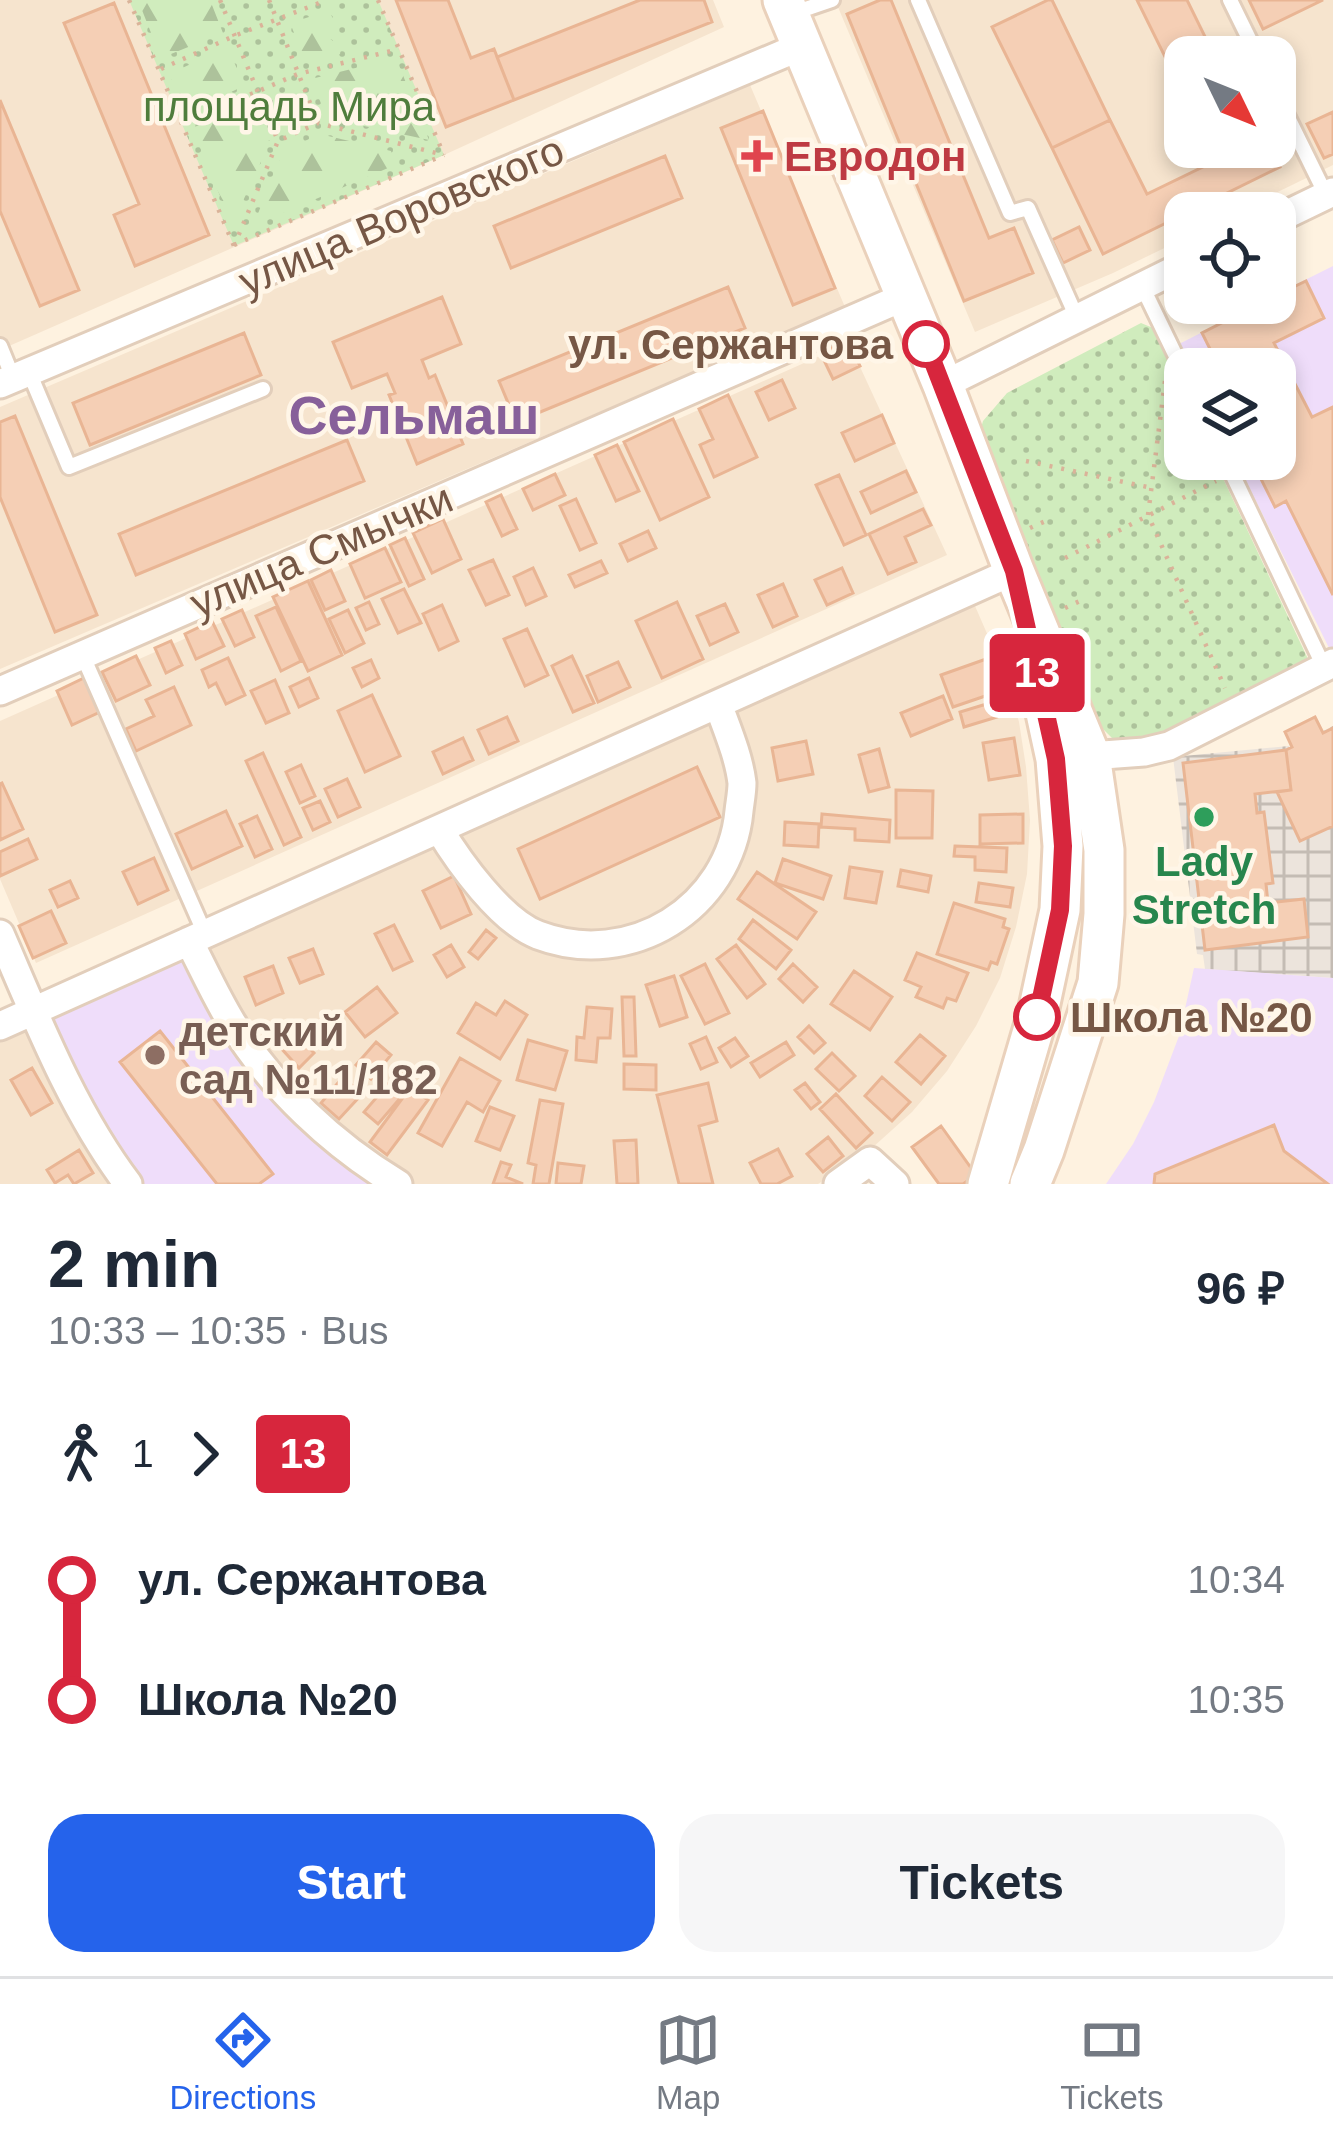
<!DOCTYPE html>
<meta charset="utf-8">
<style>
:root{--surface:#fff;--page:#f6f6f7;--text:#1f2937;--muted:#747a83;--line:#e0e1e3;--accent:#2563eb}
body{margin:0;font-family:Arial,sans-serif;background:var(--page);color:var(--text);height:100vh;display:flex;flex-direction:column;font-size:45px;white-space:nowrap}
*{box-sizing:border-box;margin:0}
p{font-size:39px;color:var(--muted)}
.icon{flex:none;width:66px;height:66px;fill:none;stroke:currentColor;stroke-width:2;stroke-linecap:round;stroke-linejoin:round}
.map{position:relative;height:1184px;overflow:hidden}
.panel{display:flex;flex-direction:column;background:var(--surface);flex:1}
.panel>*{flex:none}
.badge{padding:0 24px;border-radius:9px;font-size:42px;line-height:78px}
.needle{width:78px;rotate:133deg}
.tools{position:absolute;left:1164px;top:36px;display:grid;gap:24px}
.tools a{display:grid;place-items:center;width:132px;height:132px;border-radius:24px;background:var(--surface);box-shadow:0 6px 18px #0003;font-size:60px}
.map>.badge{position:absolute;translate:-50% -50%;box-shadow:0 0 0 6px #fff}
.legs{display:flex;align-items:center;gap:18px;height:132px;padding:0 48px;font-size:39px}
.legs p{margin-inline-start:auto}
.overview{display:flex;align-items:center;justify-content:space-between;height:204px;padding:0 48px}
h1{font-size:66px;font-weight:700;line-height:90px}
.cta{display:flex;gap:24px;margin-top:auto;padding:24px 48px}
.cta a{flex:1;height:138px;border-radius:36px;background:var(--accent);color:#fff;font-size:48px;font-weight:700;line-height:138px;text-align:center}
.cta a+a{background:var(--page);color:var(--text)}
ul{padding:0 48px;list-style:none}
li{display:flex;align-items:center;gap:42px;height:120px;font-size:45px}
li i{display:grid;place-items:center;width:18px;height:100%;margin:0 15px;background:currentColor}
li i::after{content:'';width:30px;height:30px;margin:-15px;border:9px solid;border-radius:50%;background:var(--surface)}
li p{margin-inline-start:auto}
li:first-child i{background:linear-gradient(#0000 50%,currentColor 0)}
li:last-child i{background:linear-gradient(currentColor 50%,#0000 0)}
.tabs{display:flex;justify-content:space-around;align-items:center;height:168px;border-top:3px solid var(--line);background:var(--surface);font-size:33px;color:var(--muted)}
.tabs a{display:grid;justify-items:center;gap:6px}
.tabs .active{color:var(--accent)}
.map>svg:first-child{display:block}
</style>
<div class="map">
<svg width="1333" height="1184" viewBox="0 0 1333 1184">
<defs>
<pattern id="industrial-grid" width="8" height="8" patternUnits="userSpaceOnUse" patternTransform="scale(3)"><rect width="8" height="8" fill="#ece4dc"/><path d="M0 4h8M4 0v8" fill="none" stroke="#c4bcb4"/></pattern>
<pattern id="grass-dots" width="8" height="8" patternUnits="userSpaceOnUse" patternTransform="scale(3)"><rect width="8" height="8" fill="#d0ecbd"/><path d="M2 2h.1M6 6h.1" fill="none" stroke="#adc29b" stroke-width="1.8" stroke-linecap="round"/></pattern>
<pattern id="forest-firs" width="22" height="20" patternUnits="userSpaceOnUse" patternTransform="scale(3)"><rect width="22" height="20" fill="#d0ecbd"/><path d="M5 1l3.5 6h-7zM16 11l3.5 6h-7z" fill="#adc29b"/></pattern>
</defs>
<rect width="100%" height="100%" fill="#fef2e0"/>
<path fill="#f6e4ce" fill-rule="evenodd" d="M0 0H713L724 27 444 155 0 350Z
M835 0H1333V165L1235 213H1185V238L1113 273 975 332ZM1185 57H1275V147H1185Z
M750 85 845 307 0 669V407Z
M849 343 947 555 36 963 0 879V721Z
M975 606 1006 677 1019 722 1026 767 1030 820 1027 874 1016 927 1000 978 976 1026 947 1071 912 1112 872 1148 818 1184H412L373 1159 279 1070 241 1018 205 946Z
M25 1026 70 1124 108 1184H0V1037Z"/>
<path fill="url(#industrial-grid)" d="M1333 726V978L1205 969 1203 955 1197 954 1173 757 1289 746 1293 754 1317 734Z"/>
<path fill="#efddfa" d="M1333 266V648L1330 650 1235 459H1275V369H1191L1179 344 1260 303H1275V295Z
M187 954 226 1029 380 1184H140L124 1164 45 1016Z
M1194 968 1333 978V1184H1106L1133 1144 1154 1102 1179 1036Z"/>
<path fill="url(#grass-dots)" d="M129 0H378L444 155 234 246Z
M1141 323 1153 328 1185 397V459H1214L1308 659 1309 665 1157 743 1124 745 1113 739 1097 723 978 439 983 421 1007 393Z"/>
<path fill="url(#forest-firs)" d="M138 0H210L223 33 161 58Z
M328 11 333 18V25L326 31 327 36 341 48 340 54 306 62 290 23Z
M228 47 244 86 185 113 169 74Z
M396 58 429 140 327 118 311 79Z
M252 103 270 142 232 225 192 128Z
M320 134 391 151 395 165 260 223 257 216 283 151Z"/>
<path fill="#f5cfb5" stroke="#e9b594" stroke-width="3" d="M396 0H448L471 58 494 49 514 100 446 127Z
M640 0H704L712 22 514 100 497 57Z
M880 0H891L989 238 1014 228 1033 273 964 301 847 14Z
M1048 0H1052L1110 120 1052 148 992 27Z
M1137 0H1187L1215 57H1185V80L1178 83Z
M1249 0H1323L1263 29Z
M114 3 209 235 135 266 114 215 139 204 64 23Z
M0 100 79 290 40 306 0 211Z
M763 111 835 288 793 305 721 128Z
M1333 112V154L1324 158 1307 124Z
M1110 120 1147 194 1217 160 1210 147H1271L1280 167 1103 254 1052 148Z
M665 156 682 198 511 268 494 226Z
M1079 227 1090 250 1063 263 1052 240Z
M1306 281 1324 318 1274 343 1312 417 1333 407V595L1286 501 1275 507 1251 459H1275V369H1220L1202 333 1261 303H1275V296Z
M728 287 745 328 516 422 499 381Z
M442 297 461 344 422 360 429 378 435 375 463 444 417 464 389 395 395 393 387 374 352 388 333 342Z
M244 333 261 375 90 445 73 403Z
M848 340 860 366 833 379 820 352Z
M782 380 795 408 769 420 756 392Z
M728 395 757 457 714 477 700 445 713 439 699 409Z
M882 415 894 443 855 461 842 433Z
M15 416 97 615 55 632 0 497V422Z
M673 419 709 497 660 520 624 442Z
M347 440 364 481 136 575 119 534Z
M617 445 639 491 616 501 595 455Z
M906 471 916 492 871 513 861 492Z
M555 474 565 495 533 510 523 489Z
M839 475 866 535 844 545 816 485Z
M501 495 517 529 502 536 486 502Z
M576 499 596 543 580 550 560 506Z
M923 509 931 525 905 537 916 562 888 574 869 534Z
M443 519 461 559 432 573 413 533Z
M648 531 656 548 628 561 620 544Z
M405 538 424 579 409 586 390 545Z
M385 548 401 582 365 598 350 564Z
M493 560 509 595 486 605 469 570Z
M601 561 607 573 575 587 569 575Z
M533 568 546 596 526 605 514 577Z
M842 568 853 593 827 605 815 580Z
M331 570 345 601 325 610 311 580Z
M308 581 342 655 308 671 273 597Z
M783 584 797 616 773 627 758 595Z
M404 589 421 623 398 633 382 599Z
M369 602 379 624 366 630 356 608Z
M677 602 703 659 662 678 636 621Z
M725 604 738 632 710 645 697 616Z
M442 605 458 641 439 650 423 614Z
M276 607 301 661 281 671 256 616Z
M242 610 254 637 235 646 222 619Z
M348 610 364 643 345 653 329 619Z
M212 621 224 646 196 659 185 634Z
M527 629 548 675 525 686 504 639Z
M171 641 182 665 166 673 155 648Z
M136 656 150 685 116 701 102 672Z
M572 656 594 703 573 712 552 666Z
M228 658 245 695 226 704 216 683 209 687 202 670Z
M989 658 1000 691 953 707 941 675Z
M371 660 379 678 362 687 353 668Z
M618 662 630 687 598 702 587 676Z
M86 677 102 711 72 725 57 691Z
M309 678 318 698 299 707 290 687Z
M275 680 289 713 266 723 251 691Z
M174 687 191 725 136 751 126 729 154 716 146 700Z
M372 695 400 756 365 772 338 711Z
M943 696 952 719 911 736 901 713Z
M1003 699 1007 714 964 727 960 712Z
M507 717 518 741 489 754 478 730Z
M1315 717 1323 733 1333 728V826L1300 841 1277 792 1291 790 1286 750 1292 747 1285 732Z
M463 738 473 760 443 774 433 752Z
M1014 738 1020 775 989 780 983 743Z
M806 741 813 774 778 781 772 748Z
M879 749 889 787 869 792 859 755Z
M1286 750 1291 790 1255 794 1257 813 1264 812 1273 883 1266 884 1268 903 1304 899 1308 937 1205 950 1183 763Z
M263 753 301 837 284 845 246 761Z
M301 765 315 796 300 803 286 772Z
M697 767 720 817 540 899 518 849Z
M347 779 360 807 338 817 325 789Z
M2 783 23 829 0 840V784Z
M896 790 933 791 932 838H896Z
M320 801 330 822 313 830 303 808Z
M226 811 242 846 192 869 176 834Z
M822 814 890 820 889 842 855 840V829L821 827Z
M1023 814V843L980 844V815Z
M257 816 272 849 255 857 240 824Z
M785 822 819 824 818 847 784 845Z
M28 839 37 859 0 876V852Z
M955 846 1007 848 1006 872 975 870V857L954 856Z
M154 858 168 890 138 904 123 872Z
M783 859 831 876 823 899 775 883Z
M850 867 882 872 876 903 845 898Z
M901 870 931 876 928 892 898 886Z
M757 872 816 912 797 939 738 899Z
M454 876 471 914 441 928 423 891Z
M70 881 78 898 58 907 50 890Z
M979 883 1013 888 1010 907 976 902Z
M954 903 1005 919 1003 927 1009 929 997 964 991 962 988 970 937 954Z
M51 911 66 943 33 958 19 926Z
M753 920 791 950 776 969 739 939Z
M394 925 412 961 393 970 375 934Z
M486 930 496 938 478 959 469 952Z
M451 945 464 967 447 977 434 955Z
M736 945 765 984 747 998 717 959Z
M313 949 323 974 300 983 289 958Z
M917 953 968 973 956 1001 947 998 943 1008 916 997 921 987 905 980Z
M705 964 729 1013 705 1024 681 976Z
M793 964 817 987 803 1002 779 979Z
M273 966 283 993 256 1005 245 977Z
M854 971 892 997 870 1030 831 1004Z
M674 976 687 1017 660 1026 646 985Z
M377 987 397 1013 365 1037 345 1012Z
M622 997H634L636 1056H624Z
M505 1001 527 1015 500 1059 458 1033 476 1003 496 1015Z
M587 1007 612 1009 610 1038H598L596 1062 576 1060 577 1037 584 1038Z
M809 1026 825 1043 814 1053 798 1037Z
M160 1031 273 1174 259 1184H217L120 1062Z
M295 1033 314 1053 299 1068 280 1047Z
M920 1035 945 1056 921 1084 896 1062Z
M706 1037 717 1062 701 1069 690 1044Z
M735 1038 748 1056 731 1067 719 1048Z
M528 1040 567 1051 555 1090 517 1080Z
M376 1042 391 1055 371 1079 356 1065Z
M786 1042 794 1055 760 1077 751 1063Z
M832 1053 855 1076 839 1091 816 1069Z
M460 1058 500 1081 483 1112 467 1102 442 1146 418 1133Z
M624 1064 656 1065V1090L624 1089Z
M32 1068 52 1103 31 1115 11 1080Z
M343 1077 362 1094 339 1119 321 1103Z
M882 1077 910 1102 892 1121 865 1096Z
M708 1083 717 1121 699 1126 713 1184H679L657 1095Z
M805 1083 820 1102 811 1109 795 1090Z
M388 1084 402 1096 378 1124 364 1112Z
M410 1088 428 1100 387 1155 370 1142Z
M836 1094 872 1133 856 1148 820 1109Z
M540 1100 563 1104 549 1184H533L536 1165 528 1163Z
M490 1107 514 1116 500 1150 476 1141Z
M1274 1125 1284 1151 1328 1184H1154L1155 1174Z
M941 1126 976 1175 963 1184H939L912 1147Z
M828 1137 843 1156 823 1172 807 1154Z
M636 1140 638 1184H617L614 1141Z
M778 1149 792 1176 777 1184H761L750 1163Z
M79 1150 93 1173 74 1184 68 1175 55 1183 47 1170Z
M501 1162 511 1165 506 1177 523 1184H493Z
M558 1163 584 1166 581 1184H556Z"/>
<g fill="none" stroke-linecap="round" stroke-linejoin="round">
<g stroke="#e2cebb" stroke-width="20">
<path id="lane" d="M918 0 1010 213 1028 208 1077 318
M1230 0 1258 57
M791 14 832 0
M1275 91 1326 195
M1142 286 1185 375
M0 346 13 378
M29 372 69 467 263 389
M1225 459 1324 667
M82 654 205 934"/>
</g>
<g stroke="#e2cebb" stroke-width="33">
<path id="street" d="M1275 220 1333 192
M0 384 802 46
M943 385 1185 265
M0 691 906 296
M1076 757 1144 752 1169 746 1333 663
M439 829C459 862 501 921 538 935 630 970 730 908 739 811 740 802 742 792 742 783 739 757 727 729 718 704
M0 934C37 1019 72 1110 128 1184
M189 941C203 968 216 997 232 1023 272 1088 333 1145 398 1184
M0 1026 1014 571
M838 1184 870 1161 895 1184"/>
</g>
<g stroke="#ead1bb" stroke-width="45">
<path id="secondary" d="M783 0 943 385 1014 571 1090 755 1104 850V914L1098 983 1044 1150 1030 1184
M988 1184 1037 1017 1060 910 1063 846 1056 759 1038 676"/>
</g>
<path stroke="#dab399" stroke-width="4.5" stroke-dasharray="3 9" stroke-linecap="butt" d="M129 0 234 246
M220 0 278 141
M269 0 318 123
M378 0 444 155
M161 69 234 36 327 0
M184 123 298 74 399 49
M234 245 444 155
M234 246 278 141 318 123 444 155
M1165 381 1148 515 1225 688
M1026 461 1152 488
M1030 528 1050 519
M1065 558 1216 481
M1065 608 1082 600"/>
<use href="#lane" stroke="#fff" stroke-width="14"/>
<use href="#street" stroke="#fff" stroke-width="27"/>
<use href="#secondary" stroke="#fff" stroke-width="39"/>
</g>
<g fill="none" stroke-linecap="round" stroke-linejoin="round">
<g stroke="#fff" stroke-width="27">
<path id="line-1" d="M926 344 1014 571 1056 759 1063 846 1060 910 1037 1017"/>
</g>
<use href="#line-1" stroke="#d7263d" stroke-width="18"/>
</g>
<path fill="#e0444e" stroke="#fff6e8" stroke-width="4.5" d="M751 138h12v12h12v12h-12v12h-12v-12h-12v-12h12z"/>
<g fill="#fff" stroke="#d7263d" stroke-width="6">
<circle cx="926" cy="344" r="21"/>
<circle cx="1037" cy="1017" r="21"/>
</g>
<circle fill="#2e9e5b" stroke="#fff6e8" stroke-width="4.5" cx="1204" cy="817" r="12"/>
<circle fill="#8d6e63" stroke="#fff6e8" stroke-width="4.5" cx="155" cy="1055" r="12"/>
<g text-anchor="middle" stroke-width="9" stroke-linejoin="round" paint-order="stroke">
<g font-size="42" fill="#4f7d3c" stroke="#fff6e8">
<text x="289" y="121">площадь Мира</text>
</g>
<g font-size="42" font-weight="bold" fill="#be3a42" stroke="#fff6e8" text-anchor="start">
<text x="784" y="171">Евродон</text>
</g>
<g font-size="42" fill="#765745" stroke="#fff6e8">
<text transform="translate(401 215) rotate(-23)" y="15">улица Воровского</text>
<text transform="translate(321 550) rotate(-23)" y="15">улица Смычки</text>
</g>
<g font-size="42" font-weight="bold" fill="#765745" stroke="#fff6e8" text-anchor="end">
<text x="893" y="359">ул. Сержантова</text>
<text x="1070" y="1032" text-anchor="start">Школа №20</text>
</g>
<g font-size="42" font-weight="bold" fill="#27864d" stroke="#fff6e8">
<text x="1204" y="876">Lady<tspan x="1204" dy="48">Stretch</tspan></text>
</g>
<g font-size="42" font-weight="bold" fill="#785e54" stroke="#fff6e8" text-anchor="start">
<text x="179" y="1046">детский<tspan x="179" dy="48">сад №11/182</tspan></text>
</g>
<g font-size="54" font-weight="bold" fill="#87609a" stroke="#fff6e8">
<text x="414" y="434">Сельмаш</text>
</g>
</g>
</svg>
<div class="tools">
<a><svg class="needle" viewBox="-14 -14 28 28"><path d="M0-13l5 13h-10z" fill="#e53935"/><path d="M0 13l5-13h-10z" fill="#747a83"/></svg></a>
<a><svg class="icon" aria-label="locate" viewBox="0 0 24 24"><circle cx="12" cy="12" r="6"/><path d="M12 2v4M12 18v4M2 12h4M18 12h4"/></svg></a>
<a><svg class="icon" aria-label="layers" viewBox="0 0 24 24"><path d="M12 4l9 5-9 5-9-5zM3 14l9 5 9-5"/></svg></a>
</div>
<b class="badge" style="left:1037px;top:673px;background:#d7263d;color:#fff">13</b>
</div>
<section class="panel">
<div class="overview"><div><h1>2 min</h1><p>10:33 – 10:35 · Bus</p></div><b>96 ₽</b></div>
<div class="legs"><svg class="icon" aria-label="walk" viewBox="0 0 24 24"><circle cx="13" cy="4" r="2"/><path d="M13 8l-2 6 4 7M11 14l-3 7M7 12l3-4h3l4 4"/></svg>1<svg class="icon" aria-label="forward" viewBox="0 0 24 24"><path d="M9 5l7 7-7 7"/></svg><b class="badge" style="background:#d7263d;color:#fff">13</b></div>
<ul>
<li><i style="color:#d7263d"></i><b>ул. Сержантова</b><p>10:34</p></li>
<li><i style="color:#d7263d"></i><b>Школа №20</b><p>10:35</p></li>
</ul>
<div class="cta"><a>Start</a><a>Tickets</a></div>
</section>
<nav class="tabs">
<a class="active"><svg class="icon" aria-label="directions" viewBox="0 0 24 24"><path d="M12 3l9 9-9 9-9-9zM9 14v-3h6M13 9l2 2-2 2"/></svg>Directions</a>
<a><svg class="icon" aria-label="map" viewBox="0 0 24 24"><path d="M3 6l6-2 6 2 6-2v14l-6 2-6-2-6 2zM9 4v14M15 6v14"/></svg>Map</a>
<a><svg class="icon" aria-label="tickets" viewBox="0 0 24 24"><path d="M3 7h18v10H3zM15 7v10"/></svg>Tickets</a>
</nav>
